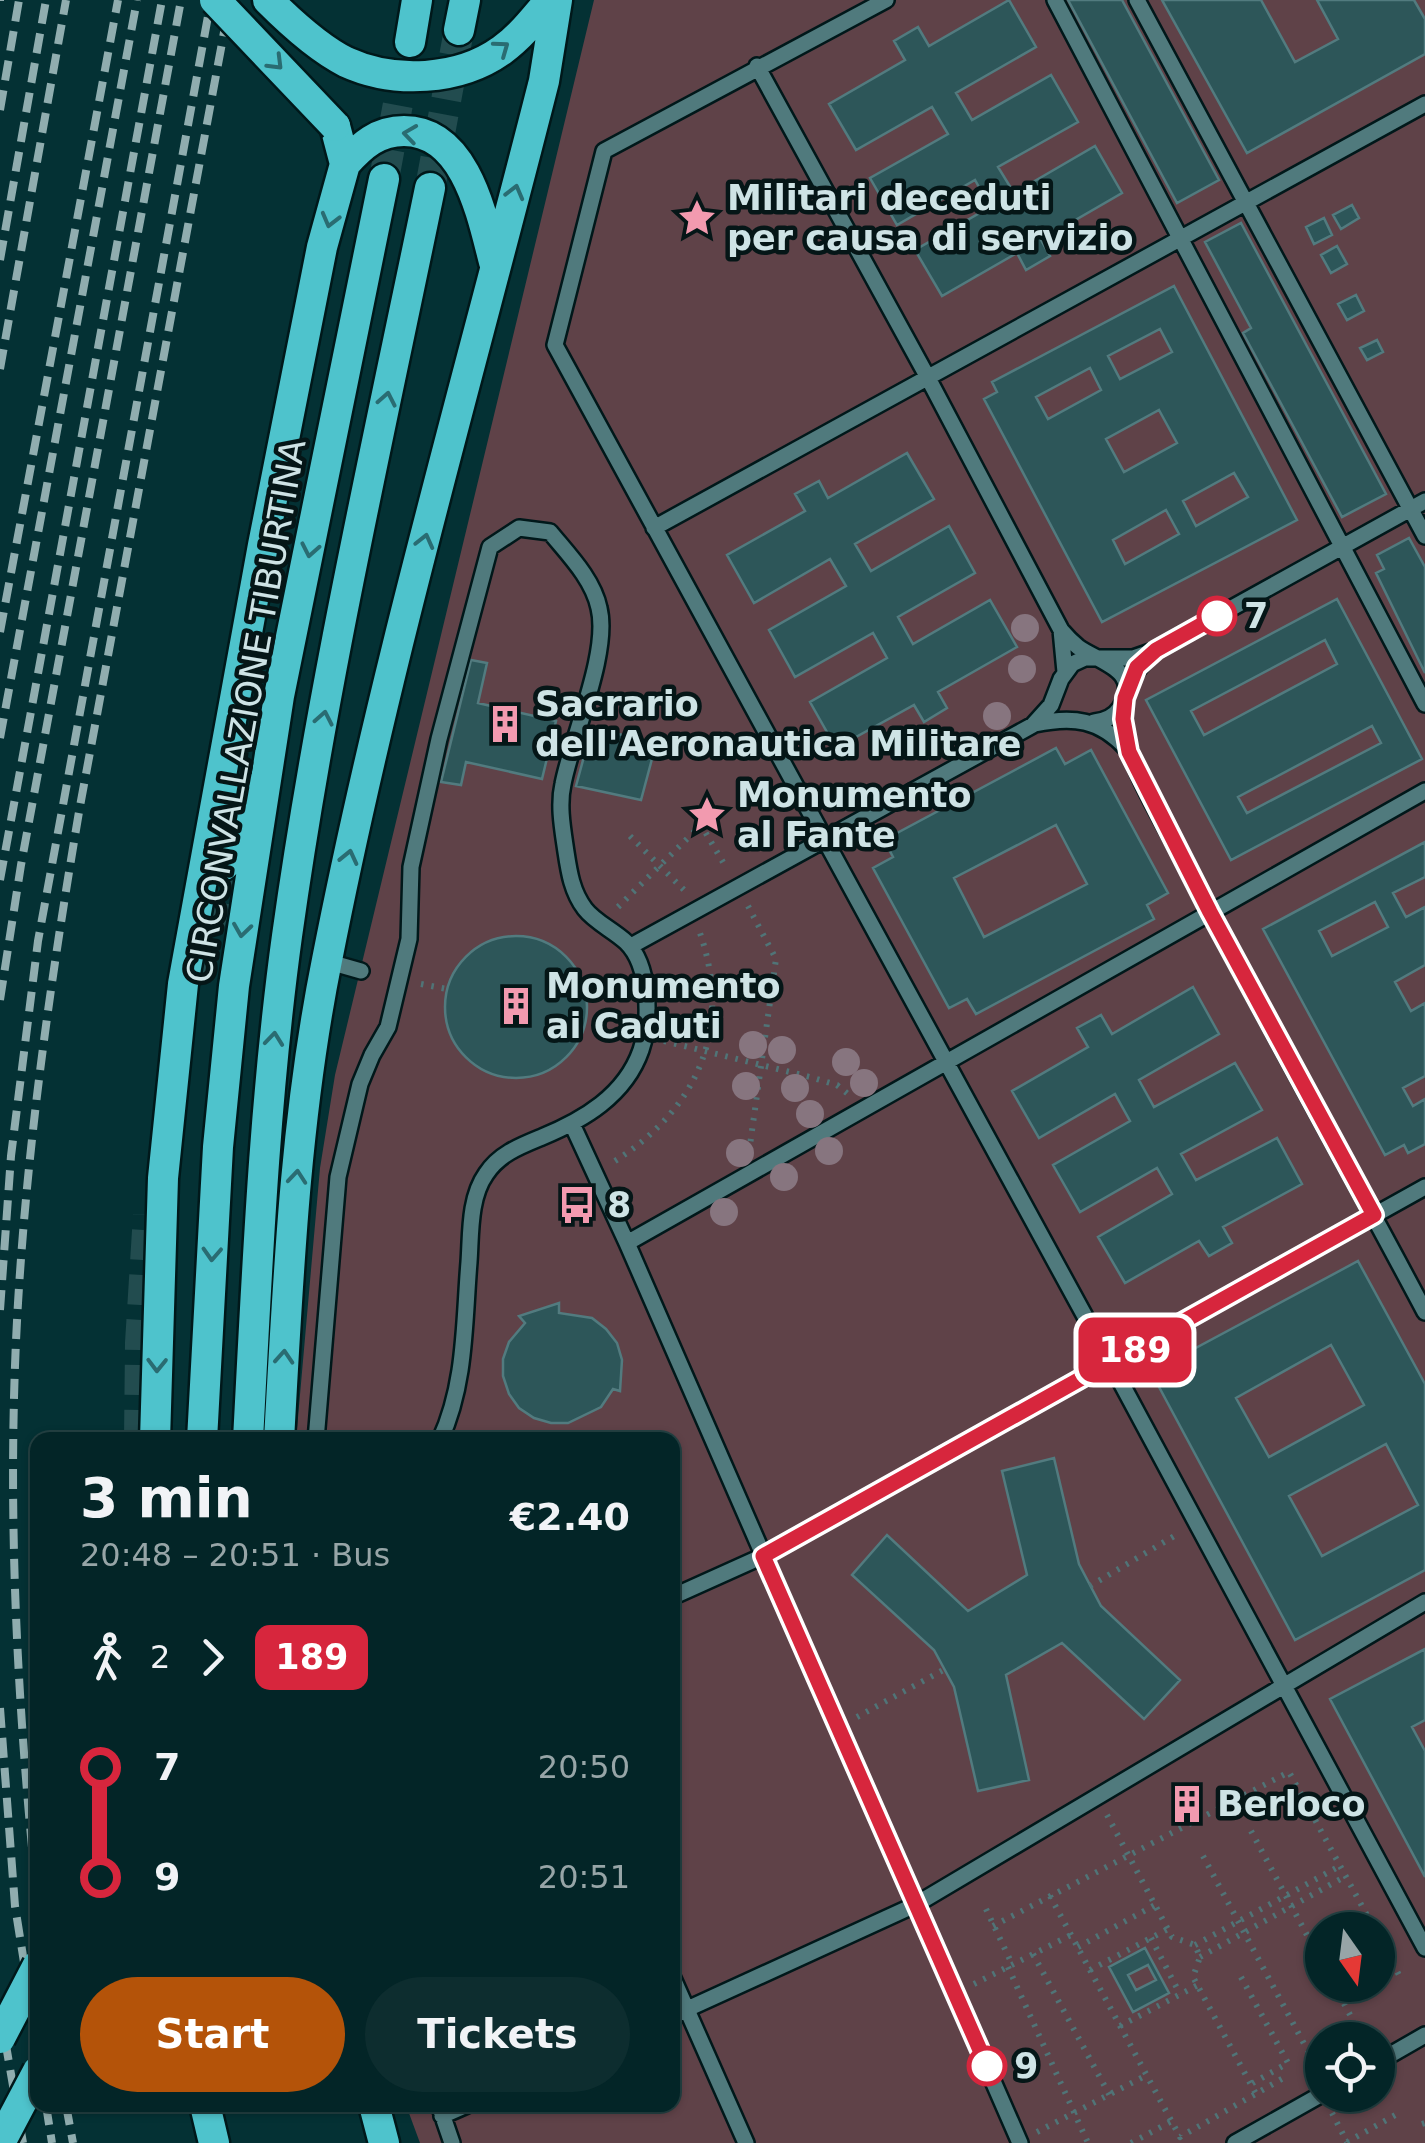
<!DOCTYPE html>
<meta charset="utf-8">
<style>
:root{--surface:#032527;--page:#0d2d2f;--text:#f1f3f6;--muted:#97a5a7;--line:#244244;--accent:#b45309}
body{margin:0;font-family:"DejaVu Sans",sans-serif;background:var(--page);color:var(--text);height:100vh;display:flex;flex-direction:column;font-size:38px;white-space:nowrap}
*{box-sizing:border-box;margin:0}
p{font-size:32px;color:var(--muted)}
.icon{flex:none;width:55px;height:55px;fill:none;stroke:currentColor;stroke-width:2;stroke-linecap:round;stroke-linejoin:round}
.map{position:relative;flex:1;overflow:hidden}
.drawer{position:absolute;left:30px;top:1432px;width:650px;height:680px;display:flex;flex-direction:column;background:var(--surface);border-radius:20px;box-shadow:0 2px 8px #0004,0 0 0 2px var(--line)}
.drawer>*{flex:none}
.badge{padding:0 20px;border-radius:15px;font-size:35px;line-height:65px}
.needle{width:65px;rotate:166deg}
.controls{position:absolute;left:1305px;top:1912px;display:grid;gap:20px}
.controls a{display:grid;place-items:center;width:90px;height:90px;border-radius:50%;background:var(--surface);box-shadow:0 2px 8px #0004,0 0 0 2px var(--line);font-size:50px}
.map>.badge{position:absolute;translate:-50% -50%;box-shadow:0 0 0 5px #fff}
.legs{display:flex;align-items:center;gap:15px;height:110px;padding:0 50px;font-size:32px}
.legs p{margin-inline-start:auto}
.headline{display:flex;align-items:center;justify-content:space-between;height:170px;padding:0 50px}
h1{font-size:55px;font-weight:600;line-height:75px}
.cta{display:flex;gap:20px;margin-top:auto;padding:20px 50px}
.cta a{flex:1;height:115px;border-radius:60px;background:var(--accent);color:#fff;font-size:40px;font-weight:600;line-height:115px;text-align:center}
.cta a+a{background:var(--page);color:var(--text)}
ul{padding:0 50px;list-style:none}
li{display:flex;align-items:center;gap:35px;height:110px;font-size:38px}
li i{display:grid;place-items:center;width:15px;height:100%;margin:0 12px;background:currentColor}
li i::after{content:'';width:25px;height:25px;margin:-12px;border:8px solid;border-radius:50%;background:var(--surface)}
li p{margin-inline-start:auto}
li:first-child i{background:linear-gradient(#0000 50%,currentColor 0)}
li:last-child i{background:linear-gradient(currentColor 50%,#0000 0)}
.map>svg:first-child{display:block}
</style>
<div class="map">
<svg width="1425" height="2143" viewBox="0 0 1425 2143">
<rect width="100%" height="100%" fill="#043134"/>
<path fill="#5f4248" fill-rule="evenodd" d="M594 0H1425V2143H420L406 2105H672V1440H296L320 1168 335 1075ZM1322 1930H1378V1985H1322ZM1322 2040H1378V2095H1322Z"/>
<path fill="#2d5659" stroke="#527b7f" stroke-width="2.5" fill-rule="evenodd" d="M1009 0 1036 47 956 93 972 120 1051 75 1078 122 998 167 1014 193 1095 146 1122 193 1041 240 1050 256 1026 270 1017 253 942 296 915 250 990 207 975 180 897 225 870 178 948 134 932 107 856 150 829 104 905 60 894 41 918 27 929 46Z
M1068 0H1122L1219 180 1177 203Z
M1162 0H1261L1295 62 1338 39 1317 0H1414L1425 19V54L1247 153Z
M1352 205 1359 218 1341 229 1333 215Z
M1324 218 1332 235 1314 244 1306 227Z
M1241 223 1386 494 1342 517 1243 333 1251 328 1205 242Z
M1337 246 1347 264 1331 273 1321 255Z
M1174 286 1297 520 1102 622 984 399 997 392 992 382ZM1160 329 1172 352 1120 379 1108 356ZM1090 368 1101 390 1048 419 1036 397ZM1159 410 1177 443 1124 472 1106 439ZM1234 473 1248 497 1196 526 1183 501ZM1166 510 1179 534 1125 564 1113 540Z
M1356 295 1364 311 1347 320 1338 304Z
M1377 340 1383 352 1367 360 1360 348Z
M907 453 934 499 855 544 871 571 949 526 975 573 898 617 913 644 990 600 1017 647 938 692 947 708 924 722 914 705 836 748 810 702 887 658 873 633 795 677 769 630 846 586 830 559 754 603 727 555 805 511 795 494 819 481 828 498Z
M1409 538 1425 567V673L1376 573 1384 569 1377 555Z
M1337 599 1422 759 1231 860 1146 700ZM1325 640 1337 664 1204 735 1191 711ZM1372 726 1381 743 1247 813 1238 797Z
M471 660 487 663 478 703 556 721 542 779 466 762 461 785 441 782Z
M592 727 656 744 641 800 576 786Z
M1056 748 1065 764 1091 750 1168 893 1147 905 1154 919 976 1014 967 999 949 1008 873 868 893 857 884 840ZM1056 825 1087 884 984 937 954 878Z
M1425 842V877L1393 893 1406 917 1425 907V965L1395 982 1411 1011 1425 1003V1076L1403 1088 1413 1106 1425 1099V1144L1408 1153 1404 1145 1385 1155 1263 929ZM1375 902 1388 927 1332 956 1319 931Z
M445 1007a71 71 0 1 1 142 0a71 71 0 1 1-142 0Z
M1193 987 1219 1034 1139 1080 1154 1107 1235 1063 1262 1110 1181 1154 1196 1180 1277 1138 1302 1184 1223 1227 1232 1243 1209 1256 1199 1241 1125 1283 1098 1237 1172 1194 1157 1168 1080 1212 1053 1165 1130 1121 1115 1094 1039 1138 1012 1091 1088 1047 1077 1028 1101 1015 1112 1034Z
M1358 1261 1425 1384V1570L1295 1640 1151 1372ZM1331 1345 1364 1405 1269 1457 1236 1398ZM1386 1444 1418 1505 1322 1556 1289 1496Z
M559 1303V1313L592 1318 606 1329 617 1343 622 1360 620 1391 613 1389 601 1407 568 1423H551L534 1418 519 1408 509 1394 503 1376V1359L509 1342 525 1323 519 1316Z
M1054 1458 1079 1564 1101 1606 1180 1680 1144 1719 1062 1643 1006 1675 1029 1780 978 1791 954 1687 934 1650 852 1575 887 1535 968 1611 1027 1575 1002 1471Z
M1425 1649V1720L1412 1727 1425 1751V1877L1330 1699Z
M1191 1795 1197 1807 1183 1815 1177 1802Z
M1145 1948 1169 1993 1133 2012 1109 1967Z
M1148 1965 1156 1980 1136 1990 1128 1975Z"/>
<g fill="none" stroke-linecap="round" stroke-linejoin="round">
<path stroke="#224c4f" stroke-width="30" stroke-dasharray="30 15" stroke-linecap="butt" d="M384 179 408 50
M430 188 459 30
M198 974 224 865
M139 1440 140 1343 148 1215"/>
<g stroke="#00181a" stroke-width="20">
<path id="lane" d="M886 0 604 151 555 345 1111 1364 1425 1948
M1055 0 1425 704
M1137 0 1425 536
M757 66 927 376 1061 630 1065 672
M654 528 1425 104
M1061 630C1066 636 1072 642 1078 647 1098 662 1144 670 1120 708 1114 717 1105 721 1094 722
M1152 654C1132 672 1121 693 1123 721 1126 764 1167 827 1187 867 1263 1017 1346 1163 1425 1312
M1035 724C1073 716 1100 719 1127 749
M631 946 1033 725 1051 705 1061 679 1072 664 1085 658H1133L1156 650 1425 501
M326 961 361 971
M572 1124 627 1243 1020 2143
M627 1243 1425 791
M316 1440 338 1177 360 1084 372 1055 388 1027 409 939 411 867 439 739 490 547 519 528 550 532C568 554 593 579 599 608 610 652 572 737 563 784 558 806 563 831 566 852 569 872 572 892 585 909 595 922 613 930 626 942 650 965 651 1020 641 1050 625 1096 583 1120 542 1137 520 1146 499 1154 486 1174 469 1198 471 1234 469 1262 464 1322 466 1384 440 1440
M672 1597 763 1556 1425 1187
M672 1976 746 2143
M672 2016 915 1905 1425 1602
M1378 2062 1425 2035
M439 2105 452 2143
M442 2116 467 2105
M1235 2143 1322 2094"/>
</g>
<g stroke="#00181a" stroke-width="35">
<path id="highway" d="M268 0C290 22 318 48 346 62 394 84 459 81 502 50 521 36 535 18 550 0
M459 30 465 0
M410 42 417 0
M345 164C362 145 378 131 404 131 466 131 482 216 494 262
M224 865 249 789
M155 1440 163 1178 183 984 263 545 322 247 345 164 335 126
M202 1440 218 1147 234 986 279 696 384 179
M248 1440C257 1272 264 1103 287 936 322 685 379 436 430 188
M279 1440C288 1280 295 1118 327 960 385 664 470 373 544 81L557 0
M205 2105 214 2143
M374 2105 384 2143"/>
</g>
<path stroke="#507477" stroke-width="6" stroke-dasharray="2.5 8" stroke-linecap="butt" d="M630 836 686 892
M748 906 776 959 750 1145
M618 907 701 825 727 869
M421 984 447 989
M664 1041 810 1077 837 1085 848 1094
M615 1161C698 1108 733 1029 700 933
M1090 1586 1176 1535
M857 1717 945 1669
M1107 1815 1172 1937 1195 1945 1200 1957 1193 1977 1256 2094
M1251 1831 1322 1963
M1203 1856 1316 2066
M1050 1896 1180 2137 1287 2076
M986 1909 1012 1964
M993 1926 1289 1772 1375 1930
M1378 1935 1401 1979
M1151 1938 1180 1994
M1195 1945 1340 1866
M1078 1947 1155 1905
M1033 1954 1110 2096
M1200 1957 1346 1876
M1008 1967 1088 2143
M1090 1970 1168 1929
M1241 1977 1288 2063 1251 2084
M974 1984 1071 1935
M1334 1985 1363 2039
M1120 2026 1198 1985
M1332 2113 1347 2142
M1422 2124 1425 2123
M1037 2132 1147 2075
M1347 2142 1399 2113
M1131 2143 1172 2121"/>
<use href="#lane" stroke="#507a7d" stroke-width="15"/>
<use href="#highway" stroke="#4ec3cc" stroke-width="30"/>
<path stroke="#90adaf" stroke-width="8" stroke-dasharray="20 10" stroke-linecap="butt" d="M0 1V0
M0 110 19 0
M0 260 46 0
M0 369 66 0
M0 632 118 0
M0 738 137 0
M0 880 162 0
M0 1000 21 865 181 0
M0 1310 11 1156 38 941 211 0
M0 1708 15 1906 38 2050
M38 1908C17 1707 6 1505 18 1303 28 1136 52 971 80 806L230 0
M0 2011 23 2143
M46 2105 52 2143
M66 2105 73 2143
M0 2108 7 2143"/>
<g stroke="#00181a" stroke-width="35" stroke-linecap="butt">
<path id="highway-bridge" d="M215 0 335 126
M0 2038 38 1965
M0 2143 38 2071"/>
</g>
<use href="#highway-bridge" stroke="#4ec3cc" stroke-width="30"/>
</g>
<g fill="#87757f">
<circle cx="1025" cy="628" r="14"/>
<circle cx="1022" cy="669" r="14"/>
<circle cx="997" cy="716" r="14"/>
<circle cx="753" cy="1045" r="14"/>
<circle cx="782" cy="1050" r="14"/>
<circle cx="846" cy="1062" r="14"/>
<circle cx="864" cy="1083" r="14"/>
<circle cx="746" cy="1086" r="14"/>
<circle cx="795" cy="1088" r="14"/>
<circle cx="810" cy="1114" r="14"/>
<circle cx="829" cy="1151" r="14"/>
<circle cx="740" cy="1153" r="14"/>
<circle cx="784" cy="1177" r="14"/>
<circle cx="724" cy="1212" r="14"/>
</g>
<defs><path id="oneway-chevron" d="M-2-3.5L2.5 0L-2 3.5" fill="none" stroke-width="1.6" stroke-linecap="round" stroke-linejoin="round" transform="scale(2.5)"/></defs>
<g stroke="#2a6c72">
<use href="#oneway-chevron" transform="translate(502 48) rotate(-36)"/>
<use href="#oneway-chevron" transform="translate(276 63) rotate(45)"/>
<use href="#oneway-chevron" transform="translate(410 134) rotate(-172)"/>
<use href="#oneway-chevron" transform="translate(515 192) rotate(-75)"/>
<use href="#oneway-chevron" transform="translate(330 220) rotate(105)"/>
<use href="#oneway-chevron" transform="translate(387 399) rotate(-79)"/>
<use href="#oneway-chevron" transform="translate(425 541) rotate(-76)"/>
<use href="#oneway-chevron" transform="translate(310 550) rotate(101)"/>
<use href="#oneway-chevron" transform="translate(324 718) rotate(-79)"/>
<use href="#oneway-chevron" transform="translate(349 857) rotate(-77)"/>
<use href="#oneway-chevron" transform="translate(242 930) rotate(98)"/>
<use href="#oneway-chevron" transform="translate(274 1039) rotate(-84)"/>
<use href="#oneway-chevron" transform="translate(297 1177) rotate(-85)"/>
<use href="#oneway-chevron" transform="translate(212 1254) rotate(93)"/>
<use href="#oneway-chevron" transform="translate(284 1357) rotate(-86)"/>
<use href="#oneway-chevron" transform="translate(157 1365) rotate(91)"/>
</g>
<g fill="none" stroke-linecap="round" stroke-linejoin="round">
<g stroke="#fff" stroke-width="22">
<path id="line-1" d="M987 2066 763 1556 1374 1215 1210 912 1129 752 1123 719 1125 698 1137 667 1156 650 1217 616"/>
</g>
<use href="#line-1" stroke="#d7263d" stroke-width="15"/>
</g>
<defs>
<g id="sight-bare" transform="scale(3)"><path d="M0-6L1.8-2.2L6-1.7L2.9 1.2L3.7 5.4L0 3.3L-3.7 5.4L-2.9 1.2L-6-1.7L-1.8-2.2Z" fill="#f29aaf" stroke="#051617" stroke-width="2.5" paint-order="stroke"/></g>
<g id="building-bare" transform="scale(3)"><path d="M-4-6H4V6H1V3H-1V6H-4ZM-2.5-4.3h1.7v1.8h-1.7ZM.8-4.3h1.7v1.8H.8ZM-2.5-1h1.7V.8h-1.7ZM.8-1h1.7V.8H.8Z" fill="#f29aaf" stroke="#051617" stroke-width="2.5" paint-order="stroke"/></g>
<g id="bus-bare" transform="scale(3)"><path d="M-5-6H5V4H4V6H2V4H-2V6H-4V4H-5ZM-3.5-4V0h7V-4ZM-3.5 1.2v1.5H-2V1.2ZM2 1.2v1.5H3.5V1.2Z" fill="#f29aaf" stroke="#051617" stroke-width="2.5" paint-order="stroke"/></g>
</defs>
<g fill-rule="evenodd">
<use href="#sight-bare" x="697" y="218"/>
<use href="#building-bare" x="505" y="724"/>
<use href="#sight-bare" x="707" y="815"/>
<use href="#building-bare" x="516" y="1006"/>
<use href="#bus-bare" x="577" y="1205"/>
<use href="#building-bare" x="1187" y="1804"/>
</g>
<g fill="#fff" stroke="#d7263d" stroke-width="5">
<circle cx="1217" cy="616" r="18"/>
<circle cx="987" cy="2066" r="18"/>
</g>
<g text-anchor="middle" stroke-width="9" stroke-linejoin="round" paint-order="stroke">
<g font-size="35" font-weight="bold" fill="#cee3e5" stroke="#051617" text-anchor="start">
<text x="727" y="210">Militari deceduti<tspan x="727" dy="40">per causa di servizio</tspan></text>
<text x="535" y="716">Sacrario<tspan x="535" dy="40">dell'Aeronautica Militare</tspan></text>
<text x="737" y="807">Monumento<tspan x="737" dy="40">al Fante</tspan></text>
<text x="546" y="998">Monumento<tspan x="546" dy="40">ai Caduti</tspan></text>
<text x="607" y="1217">8</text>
<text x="1217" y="1816">Berloco</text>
</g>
<g font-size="35" font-weight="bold" fill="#cee3e5" stroke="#051617" text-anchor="start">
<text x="1244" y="628">7</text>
<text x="1014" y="2078">9</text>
</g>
<g font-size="35" fill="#cee3e5" stroke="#051617">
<text transform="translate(246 711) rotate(-80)" y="12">CIRCONVALLAZIONE TIBURTINA</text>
</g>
</g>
</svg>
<div class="controls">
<a><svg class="needle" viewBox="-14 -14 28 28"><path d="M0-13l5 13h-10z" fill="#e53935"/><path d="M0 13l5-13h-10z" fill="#97a5a7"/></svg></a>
<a><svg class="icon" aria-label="locate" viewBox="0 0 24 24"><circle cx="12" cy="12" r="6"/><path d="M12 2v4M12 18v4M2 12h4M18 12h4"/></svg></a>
</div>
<b class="badge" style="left:1135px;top:1350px;background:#d7263d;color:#fff">189</b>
<section class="drawer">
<div class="headline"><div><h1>3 min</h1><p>20:48 – 20:51 · Bus</p></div><b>€2.40</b></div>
<div class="legs"><svg class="icon" aria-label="walk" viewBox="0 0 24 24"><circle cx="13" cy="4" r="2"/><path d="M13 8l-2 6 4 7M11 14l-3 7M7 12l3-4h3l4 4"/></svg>2<svg class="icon" aria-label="forward" viewBox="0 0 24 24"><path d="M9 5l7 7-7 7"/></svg><b class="badge" style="background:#d7263d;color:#fff">189</b></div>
<ul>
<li><i style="color:#d7263d"></i><b>7</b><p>20:50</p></li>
<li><i style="color:#d7263d"></i><b>9</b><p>20:51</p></li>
</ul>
<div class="cta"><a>Start</a><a>Tickets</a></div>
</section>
</div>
